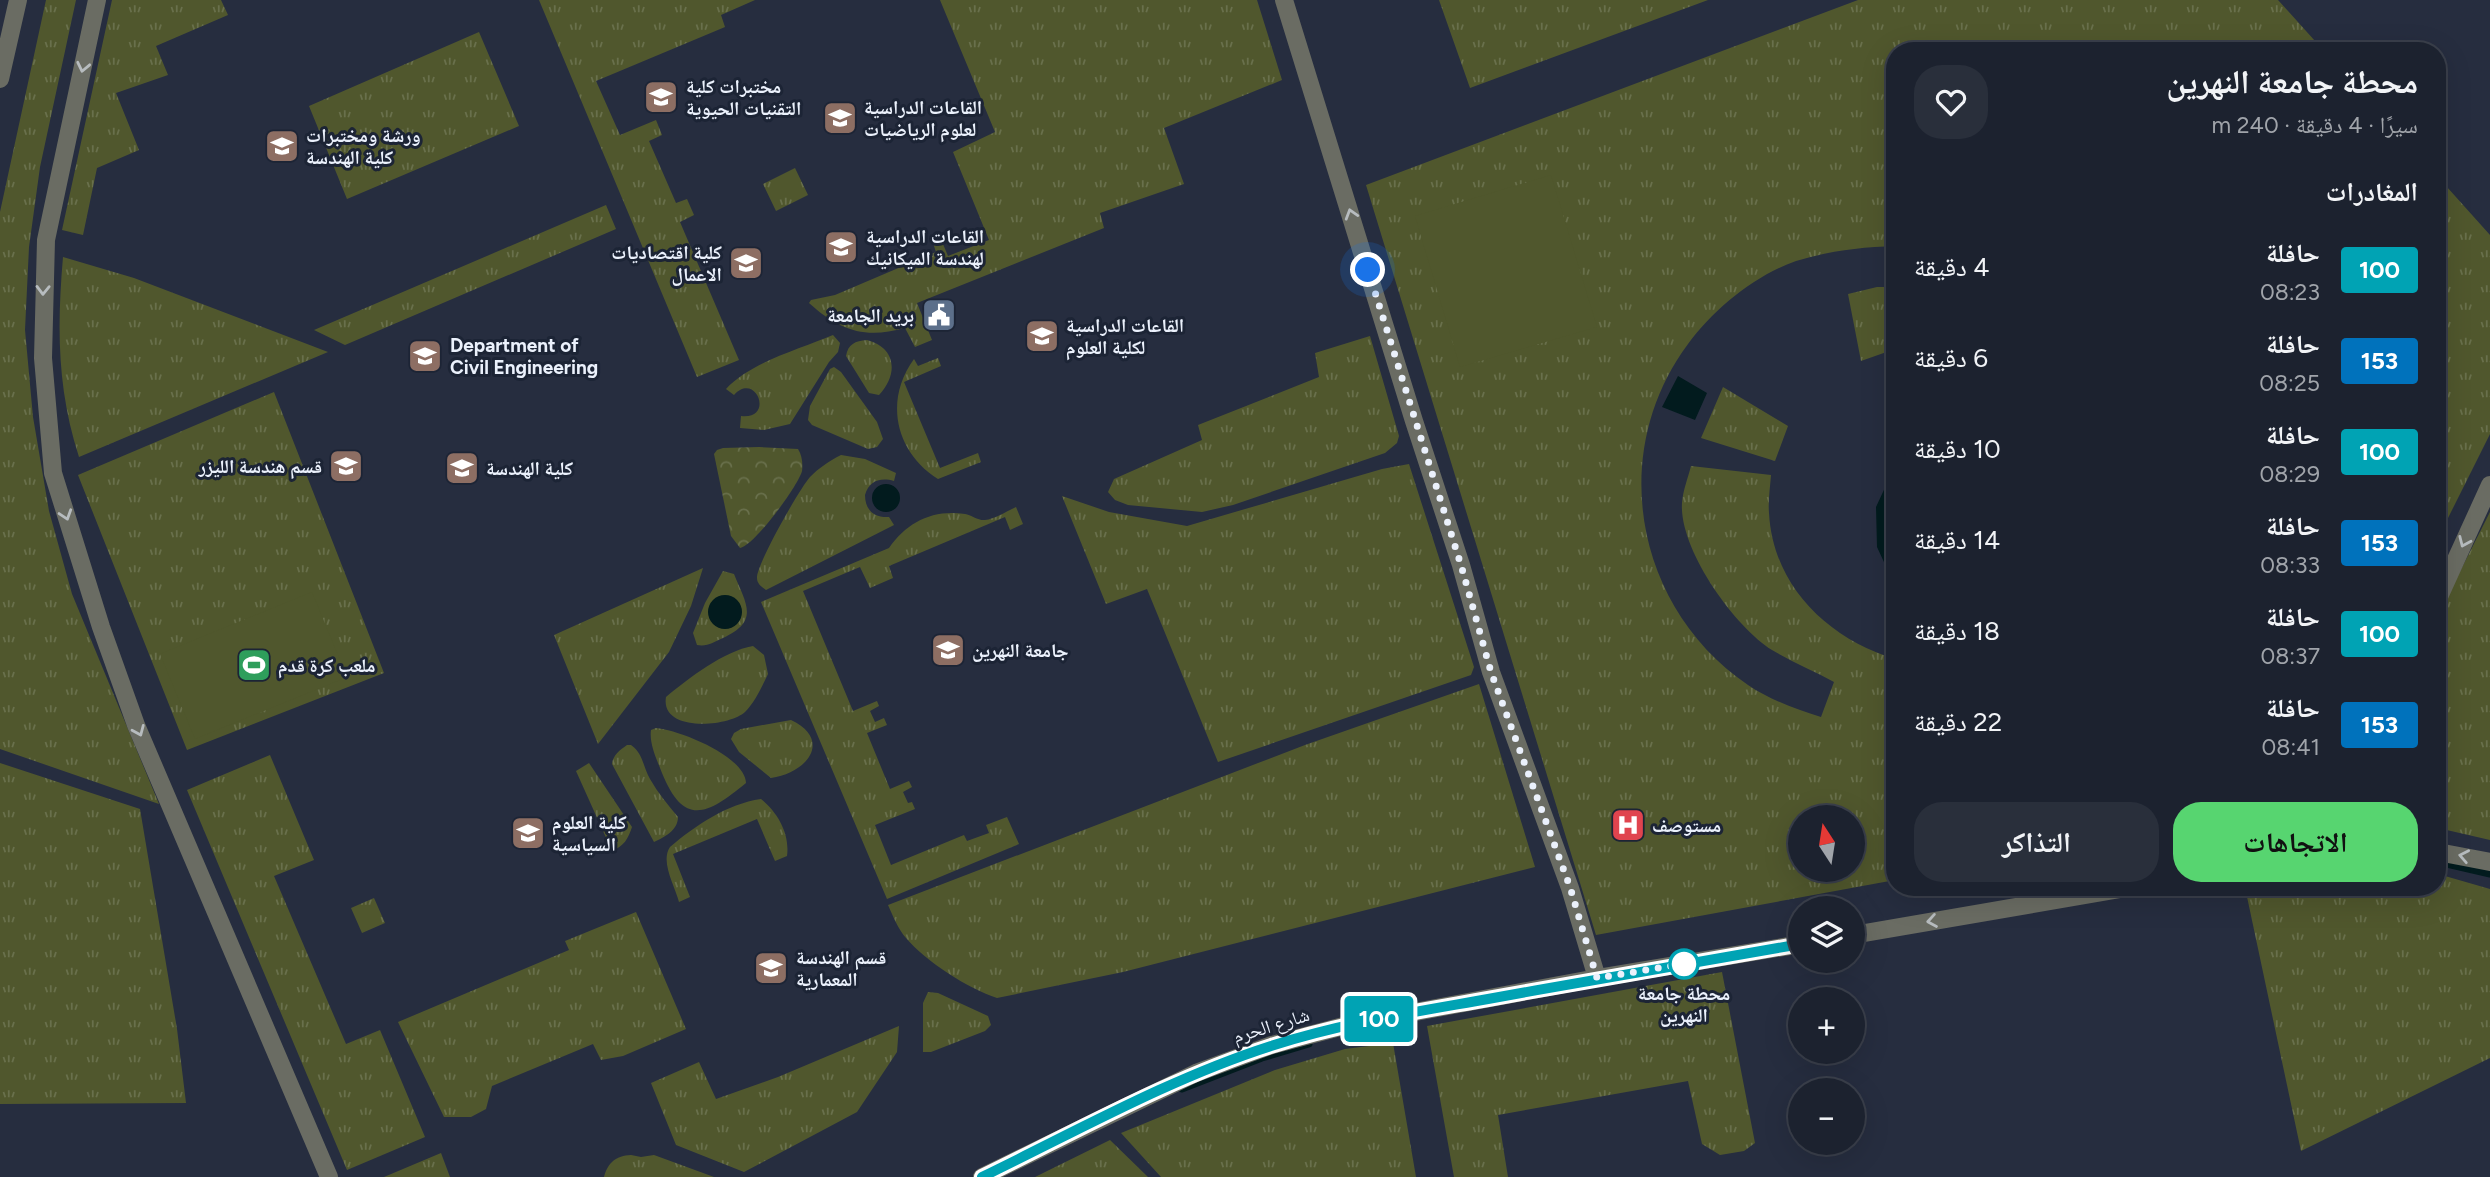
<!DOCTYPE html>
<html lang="ar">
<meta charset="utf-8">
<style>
:root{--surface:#1c222f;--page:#292f3b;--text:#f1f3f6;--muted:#a0a4aa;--line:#3a3f4b;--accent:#57d570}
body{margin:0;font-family:Figtree,"Noto Naskh Arabic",sans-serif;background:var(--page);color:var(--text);direction:rtl;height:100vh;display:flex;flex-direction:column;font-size:26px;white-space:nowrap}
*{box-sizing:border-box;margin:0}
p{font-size:23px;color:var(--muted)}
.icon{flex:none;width:38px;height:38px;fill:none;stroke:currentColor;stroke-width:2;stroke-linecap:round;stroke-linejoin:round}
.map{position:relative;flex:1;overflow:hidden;direction:ltr}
.drawer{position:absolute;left:1886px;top:42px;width:560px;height:854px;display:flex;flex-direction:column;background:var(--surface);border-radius:28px;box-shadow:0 7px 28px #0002,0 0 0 2px var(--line);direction:rtl}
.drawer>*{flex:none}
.badge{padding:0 14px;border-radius:5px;font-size:24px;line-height:46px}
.needle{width:46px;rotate:348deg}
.controls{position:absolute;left:1788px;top:805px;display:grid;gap:14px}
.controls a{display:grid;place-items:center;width:77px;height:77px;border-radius:50%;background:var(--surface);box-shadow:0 7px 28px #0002,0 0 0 2px var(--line);font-size:35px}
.you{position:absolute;width:35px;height:35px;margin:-18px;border:5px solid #fff;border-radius:50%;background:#1a73e8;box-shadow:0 0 0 10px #1a73e833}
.map>.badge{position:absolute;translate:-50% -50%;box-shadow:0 0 0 4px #fff}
h2{padding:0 28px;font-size:26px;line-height:63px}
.round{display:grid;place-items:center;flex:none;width:74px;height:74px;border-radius:28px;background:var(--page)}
.overview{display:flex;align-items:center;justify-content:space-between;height:119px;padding:0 28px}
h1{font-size:33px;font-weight:700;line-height:52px}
.button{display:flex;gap:14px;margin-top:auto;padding:14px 28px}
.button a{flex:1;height:80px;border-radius:28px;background:var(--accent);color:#111;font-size:28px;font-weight:700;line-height:80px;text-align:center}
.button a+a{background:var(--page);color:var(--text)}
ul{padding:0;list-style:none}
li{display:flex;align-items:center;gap:21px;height:91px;padding:0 28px}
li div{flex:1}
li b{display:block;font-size:26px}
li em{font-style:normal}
li .badge{min-width:77px;font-weight:700;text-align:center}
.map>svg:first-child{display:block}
</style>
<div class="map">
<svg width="2490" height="1177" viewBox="0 0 2490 1177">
<defs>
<pattern id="grass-tufts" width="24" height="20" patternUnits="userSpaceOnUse" patternTransform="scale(1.75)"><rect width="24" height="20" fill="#50572d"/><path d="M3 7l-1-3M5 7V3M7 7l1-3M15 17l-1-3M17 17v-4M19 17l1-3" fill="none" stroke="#69704c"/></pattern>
<pattern id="forest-crowns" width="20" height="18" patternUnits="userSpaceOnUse" patternTransform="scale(1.75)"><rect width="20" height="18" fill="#50572d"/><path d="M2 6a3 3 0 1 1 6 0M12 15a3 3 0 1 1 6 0" fill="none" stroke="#69704c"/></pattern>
</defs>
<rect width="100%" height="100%" fill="#262d3f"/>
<path fill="url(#grass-tufts)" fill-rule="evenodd" d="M46 0H76L40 167 29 247 25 330 33 417 49 511 72 594 159 804 0 749V212Z
M112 0H221L228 15 156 46 168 75 116 93 139 150 97 168 83 235 62 230Z
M539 0H755L721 15 725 27 596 81 620 135 656 120 662 135 649 141 676 203 687 199 694 215 680 222 739 360 697 377Z
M940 0H1257L1282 80 1164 128 1184 184 1100 213 1104 228 917 303 932 340 915 347 905 328C865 339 840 331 809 303L811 300 835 295 936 252 932 240 940 237 948 256 989 240 953 152 995 132Z
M1439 0H1708L1470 88Z
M1858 0H2278L2324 51H1895V246C1861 247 1829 251 1796 261 1754 276 1714 309 1688 344 1606 454 1636 609 1748 685 1770 700 1796 709 1821 717L1834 682C1814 671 1792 662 1772 650 1734 626 1679 549 1682 503 1683 490 1688 478 1691 466L1771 475C1770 488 1768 501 1769 513 1773 587 1829 639 1895 659V880L1596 935 1366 185ZM1801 817H1853V870H1801Z
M479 32 519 126 347 199 309 106Z
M795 168 808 195 776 211 763 184Z
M2438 177 2490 235V434L2438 538Z
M606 205 616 229 345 345 314 330Z
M63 257 134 278 328 352 79 457C57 389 57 327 63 257Z
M1877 287H1895V349L1861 361 1848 294Z
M833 335 840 343 838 352 829 362 790 424 764 430 740 428 741 416C775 420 756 371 734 395L726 389C751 362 800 349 833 335Z
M1370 336 1399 436 1397 443 1385 453 1233 505 1202 512 1128 505 1115 500 1108 492 1114 479 1202 440 1198 425 1319 377 1315 353Z
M867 340C897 348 898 375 879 395L869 393 846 356C848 344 855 341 867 340Z
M938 358 941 366 904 382 940 468 978 453 981 462 938 479C895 452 884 400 914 359L918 366Z
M834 367 841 372 877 422 883 439 877 447 868 449 812 425 808 420 810 406 830 369Z
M1723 387 1788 426 1775 461 1701 438Z
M274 392 384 673 187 750 78 475Z
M841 455 865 459 896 473 894 481C880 477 869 481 865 495 865 510 874 518 889 517L894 525 766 590C762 587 757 584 757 578 756 565 800 488 810 477 819 468 829 461 841 455Z
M1409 464 1474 667 1471 675 1218 762 1147 589 1106 604 1062 496 1109 512 1187 526 1382 469Z
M1016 507 1023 524 1010 530 1005 517 889 566 893 578 870 588 860 567 803 591 853 711 877 701 879 706 870 711 875 722 884 718 887 725 867 733 890 789 909 781 912 787 903 792 908 803 912 802 915 809 875 825 891 865 964 835 967 841 989 833 986 825 1007 817 1019 844 887 899 761 602 889 548C907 522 933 509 965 514 971 515 979 521 985 520 995 519 1007 511 1016 507Z
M2490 512V840L2438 828V615Z
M703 568 691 606 669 652 598 744 554 635Z
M723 571 734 574C746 604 760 621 723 638 714 642 707 647 697 645L693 633 705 603Z
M753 646 764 655 768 674C762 686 755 702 745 712 729 727 660 733 666 697 689 678 724 651 753 646Z
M1479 684 1535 867 1123 972 997 998C969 989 925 961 906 938 898 929 893 916 888 905L1305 745Z
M791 720C833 740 807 773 771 778L739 752 731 739 734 733 741 729Z
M656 728C679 730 745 756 746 783 707 815 684 827 662 773 657 760 649 744 651 730Z
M627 745H631C643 753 643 767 650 779 658 793 668 805 678 817 678 830 665 837 654 842L612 764C613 755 620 750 627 745Z
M270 755 314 860 274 876 346 1044 380 1030 425 1137 347 1170 187 790Z
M0 763 140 809 177 1029 186 1103 0 1104Z
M589 763 632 827C628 839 624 846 612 851L576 771Z
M761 799C778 813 790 834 787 856L775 861 757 819 673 854 690 897 679 902C675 886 660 862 670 847 696 825 727 804 761 799Z
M2438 874 2490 889V1058L2301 1151 2246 892 2268 887H2438Z
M374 898 385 923 362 933 351 908Z
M636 912 686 1029 623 1056 601 1060 593 1044 492 1086 486 1109 471 1117H444L398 1022 569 950 565 941Z
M1722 972 1755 1143 1744 1151 1720 1155 1702 1144 1688 1081 1498 1115 1508 1177H1454L1427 1026Z
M928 992 938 993 988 1016 991 1025 985 1031 931 1052H923V1003Z
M899 1026 897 1052 857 1112 744 1172 676 1145 651 1083 699 1062 716 1099 778 1077Z
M1393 1043 1416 1177H1161L1121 1133 1275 1070 1345 1049Z
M1110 1140 1148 1177H1035Z
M441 1153 450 1177H384Z
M631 1155 641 1157 654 1155 714 1177H604C608 1162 616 1156 631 1155Z"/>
<path fill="url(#forest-crowns)" d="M759 447 798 449C802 455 803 464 802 471 798 486 754 546 740 548L731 536 714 454 717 450 723 448Z"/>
<path fill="#50572d" d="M1551 175 1597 327 1460 367 1415 216Z
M312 592 347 677 195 739 160 654Z"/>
<path fill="#021b1e" d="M1678 376 1707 393 1695 420 1662 407Z
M1895 466V586L1877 547 1876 507Z
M872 498a14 14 0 1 1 28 0a14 14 0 1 1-28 0Z
M708 612a17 17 0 1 1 34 0a17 17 0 1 1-34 0Z"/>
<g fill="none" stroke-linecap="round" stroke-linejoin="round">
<path stroke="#021b1e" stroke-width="7" d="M2438 862 2490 874
M2131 893 2172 887
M1182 1089 1262 1058 1309 1044"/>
<path stroke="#6a6c63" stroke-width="18" d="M97 0 46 240 43 358 53 473 101 627 136 725 329 1177
M1284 0 1414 421 1461 565 1491 672 1570 888 1597 978
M0 79 18 0
M2438 599 2490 485
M2438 852 2490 862
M1853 935 2132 887
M982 1177 1196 1073 1272 1045 1351 1024 1597 978 1801 944"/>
</g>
<defs><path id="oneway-chevron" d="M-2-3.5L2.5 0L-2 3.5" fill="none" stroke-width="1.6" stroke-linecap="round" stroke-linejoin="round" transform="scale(1.75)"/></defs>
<g stroke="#b7bcbf">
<use href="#oneway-chevron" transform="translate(83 67) rotate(102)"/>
<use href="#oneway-chevron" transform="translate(1351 214) rotate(-107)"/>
<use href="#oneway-chevron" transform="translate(43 290) rotate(91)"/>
<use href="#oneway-chevron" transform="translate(66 515) rotate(72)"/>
<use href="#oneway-chevron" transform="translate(2464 542) rotate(114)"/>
<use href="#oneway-chevron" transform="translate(139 731) rotate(67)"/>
<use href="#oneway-chevron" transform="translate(2464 856) rotate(-169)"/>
<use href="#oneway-chevron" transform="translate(1932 921) rotate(170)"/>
</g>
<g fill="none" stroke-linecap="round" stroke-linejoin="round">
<g stroke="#fff" stroke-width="16">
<path id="line" d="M982 1177C1077 1131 1171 1078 1271 1046 1342 1023 1415 1012 1488 999 1592 980 1696 962 1801 944"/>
</g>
<use href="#line" stroke="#00a3b4" stroke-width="10"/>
<path stroke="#ebf1fc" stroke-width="7" stroke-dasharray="0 12.6" d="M1368 270 1461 565 1491 672 1570 887 1597 978 1696 962 1684 964"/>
</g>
<defs>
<g id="university-square" transform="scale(1.75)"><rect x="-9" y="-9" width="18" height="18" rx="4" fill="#8d6e63" stroke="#1c2435"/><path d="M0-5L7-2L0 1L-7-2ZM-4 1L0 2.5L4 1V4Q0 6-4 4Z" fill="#fff"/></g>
<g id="civic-square" transform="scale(1.75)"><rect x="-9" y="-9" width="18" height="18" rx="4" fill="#5c6f8a" stroke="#1c2435"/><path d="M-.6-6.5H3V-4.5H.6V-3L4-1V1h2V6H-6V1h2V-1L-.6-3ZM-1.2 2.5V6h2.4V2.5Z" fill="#fff"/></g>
<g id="stadium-square" transform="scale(1.75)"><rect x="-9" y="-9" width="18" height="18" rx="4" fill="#2e9e5b" stroke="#1c2435"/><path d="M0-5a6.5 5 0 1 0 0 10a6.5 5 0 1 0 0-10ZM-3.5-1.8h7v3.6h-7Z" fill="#fff"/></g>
<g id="hospital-square" transform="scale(1.75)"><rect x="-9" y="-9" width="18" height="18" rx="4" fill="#e0444e" stroke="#1c2435"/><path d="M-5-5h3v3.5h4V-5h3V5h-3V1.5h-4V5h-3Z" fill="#fff"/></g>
</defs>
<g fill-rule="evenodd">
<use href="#university-square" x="661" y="97"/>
<use href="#university-square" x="840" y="118"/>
<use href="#university-square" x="282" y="146"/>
<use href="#university-square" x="841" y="247"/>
<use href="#university-square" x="746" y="263"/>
<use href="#civic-square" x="939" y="315"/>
<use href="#university-square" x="1042" y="336"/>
<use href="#university-square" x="425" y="356"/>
<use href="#university-square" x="346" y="466"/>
<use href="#university-square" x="462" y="468"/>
<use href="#university-square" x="948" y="650"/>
<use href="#stadium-square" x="254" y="665"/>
<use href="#hospital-square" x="1628" y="825"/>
<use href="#university-square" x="528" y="833"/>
<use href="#university-square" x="771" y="968"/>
</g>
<circle fill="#fff" stroke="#00a3b4" stroke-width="3.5" cx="1684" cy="964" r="14"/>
<g text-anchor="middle" stroke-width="6" stroke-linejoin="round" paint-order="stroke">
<g font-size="19" font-weight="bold" fill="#ebf1fc" stroke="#1c2435" text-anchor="start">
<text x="686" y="93">مختبرات كلية<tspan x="686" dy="22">التقنيات الحيوية</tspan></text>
<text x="864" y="114">القاعات الدراسية<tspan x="864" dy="22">لعلوم الرياضيات</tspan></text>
<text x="306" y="142">ورشة ومختبرات<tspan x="306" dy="22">كلية الهندسة</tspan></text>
<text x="866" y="243">القاعات الدراسية<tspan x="866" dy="22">لهندسة الميكانيك</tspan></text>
<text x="722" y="259" text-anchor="end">كلية اقتصاديات<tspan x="722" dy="22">الاعمال</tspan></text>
<text x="914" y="322" text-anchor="end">بريد الجامعة</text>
<text x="1066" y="332">القاعات الدراسية<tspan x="1066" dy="22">لكلية العلوم</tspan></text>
<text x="450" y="352">Department of<tspan x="450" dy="22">Civil Engineering</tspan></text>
<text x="322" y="473" text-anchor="end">قسم هندسة الليزر</text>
<text x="486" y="475">كلية الهندسة</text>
<text x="972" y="657">جامعة النهرين</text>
<text x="278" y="672">ملعب كرة قدم</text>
<text x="552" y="829">كلية العلوم<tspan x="552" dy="22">السياسية</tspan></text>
<text x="1652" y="832">مستوصف</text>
<text x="796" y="964">قسم الهندسة<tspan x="796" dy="22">المعمارية</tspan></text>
</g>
<g font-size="19" font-weight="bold" fill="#ebf1fc" stroke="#1c2435">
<text x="1684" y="1000">محطة جامعة<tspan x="1684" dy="22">النهرين</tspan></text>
</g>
<g font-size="19" fill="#ebf1fc" stroke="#1c2435">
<text transform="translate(1271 1025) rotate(-17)" y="7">شارع الحرم</text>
</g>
</g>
</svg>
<div class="controls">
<a><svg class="needle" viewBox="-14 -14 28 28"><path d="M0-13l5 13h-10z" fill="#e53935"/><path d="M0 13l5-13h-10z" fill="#a0a4aa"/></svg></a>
<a><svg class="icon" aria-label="layers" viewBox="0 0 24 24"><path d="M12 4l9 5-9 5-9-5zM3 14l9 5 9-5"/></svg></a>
<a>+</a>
<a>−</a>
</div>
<div class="you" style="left:1368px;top:270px"></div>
<b class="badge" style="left:1379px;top:1019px;background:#00a3b4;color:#fff">100</b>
<section class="drawer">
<div class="overview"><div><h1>محطة جامعة النهرين</h1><p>سيرًا · 4 دقيقة · 240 m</p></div><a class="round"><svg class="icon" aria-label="heart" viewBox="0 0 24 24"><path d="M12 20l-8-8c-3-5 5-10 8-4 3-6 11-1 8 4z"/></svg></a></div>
<h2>المغادرات</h2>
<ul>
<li><span class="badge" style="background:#00a3b4;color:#fff">100</span><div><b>حافلة</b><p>08:23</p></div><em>4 دقيقة</em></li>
<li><span class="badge" style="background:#0072bc;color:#fff">153</span><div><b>حافلة</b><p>08:25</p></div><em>6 دقيقة</em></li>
<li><span class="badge" style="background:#00a3b4;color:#fff">100</span><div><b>حافلة</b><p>08:29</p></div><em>10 دقيقة</em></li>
<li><span class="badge" style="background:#0072bc;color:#fff">153</span><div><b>حافلة</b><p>08:33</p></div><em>14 دقيقة</em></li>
<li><span class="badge" style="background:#00a3b4;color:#fff">100</span><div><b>حافلة</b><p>08:37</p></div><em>18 دقيقة</em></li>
<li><span class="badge" style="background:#0072bc;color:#fff">153</span><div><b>حافلة</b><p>08:41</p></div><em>22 دقيقة</em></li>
</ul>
<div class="button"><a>الاتجاهات</a><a>التذاكر</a></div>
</section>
</div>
